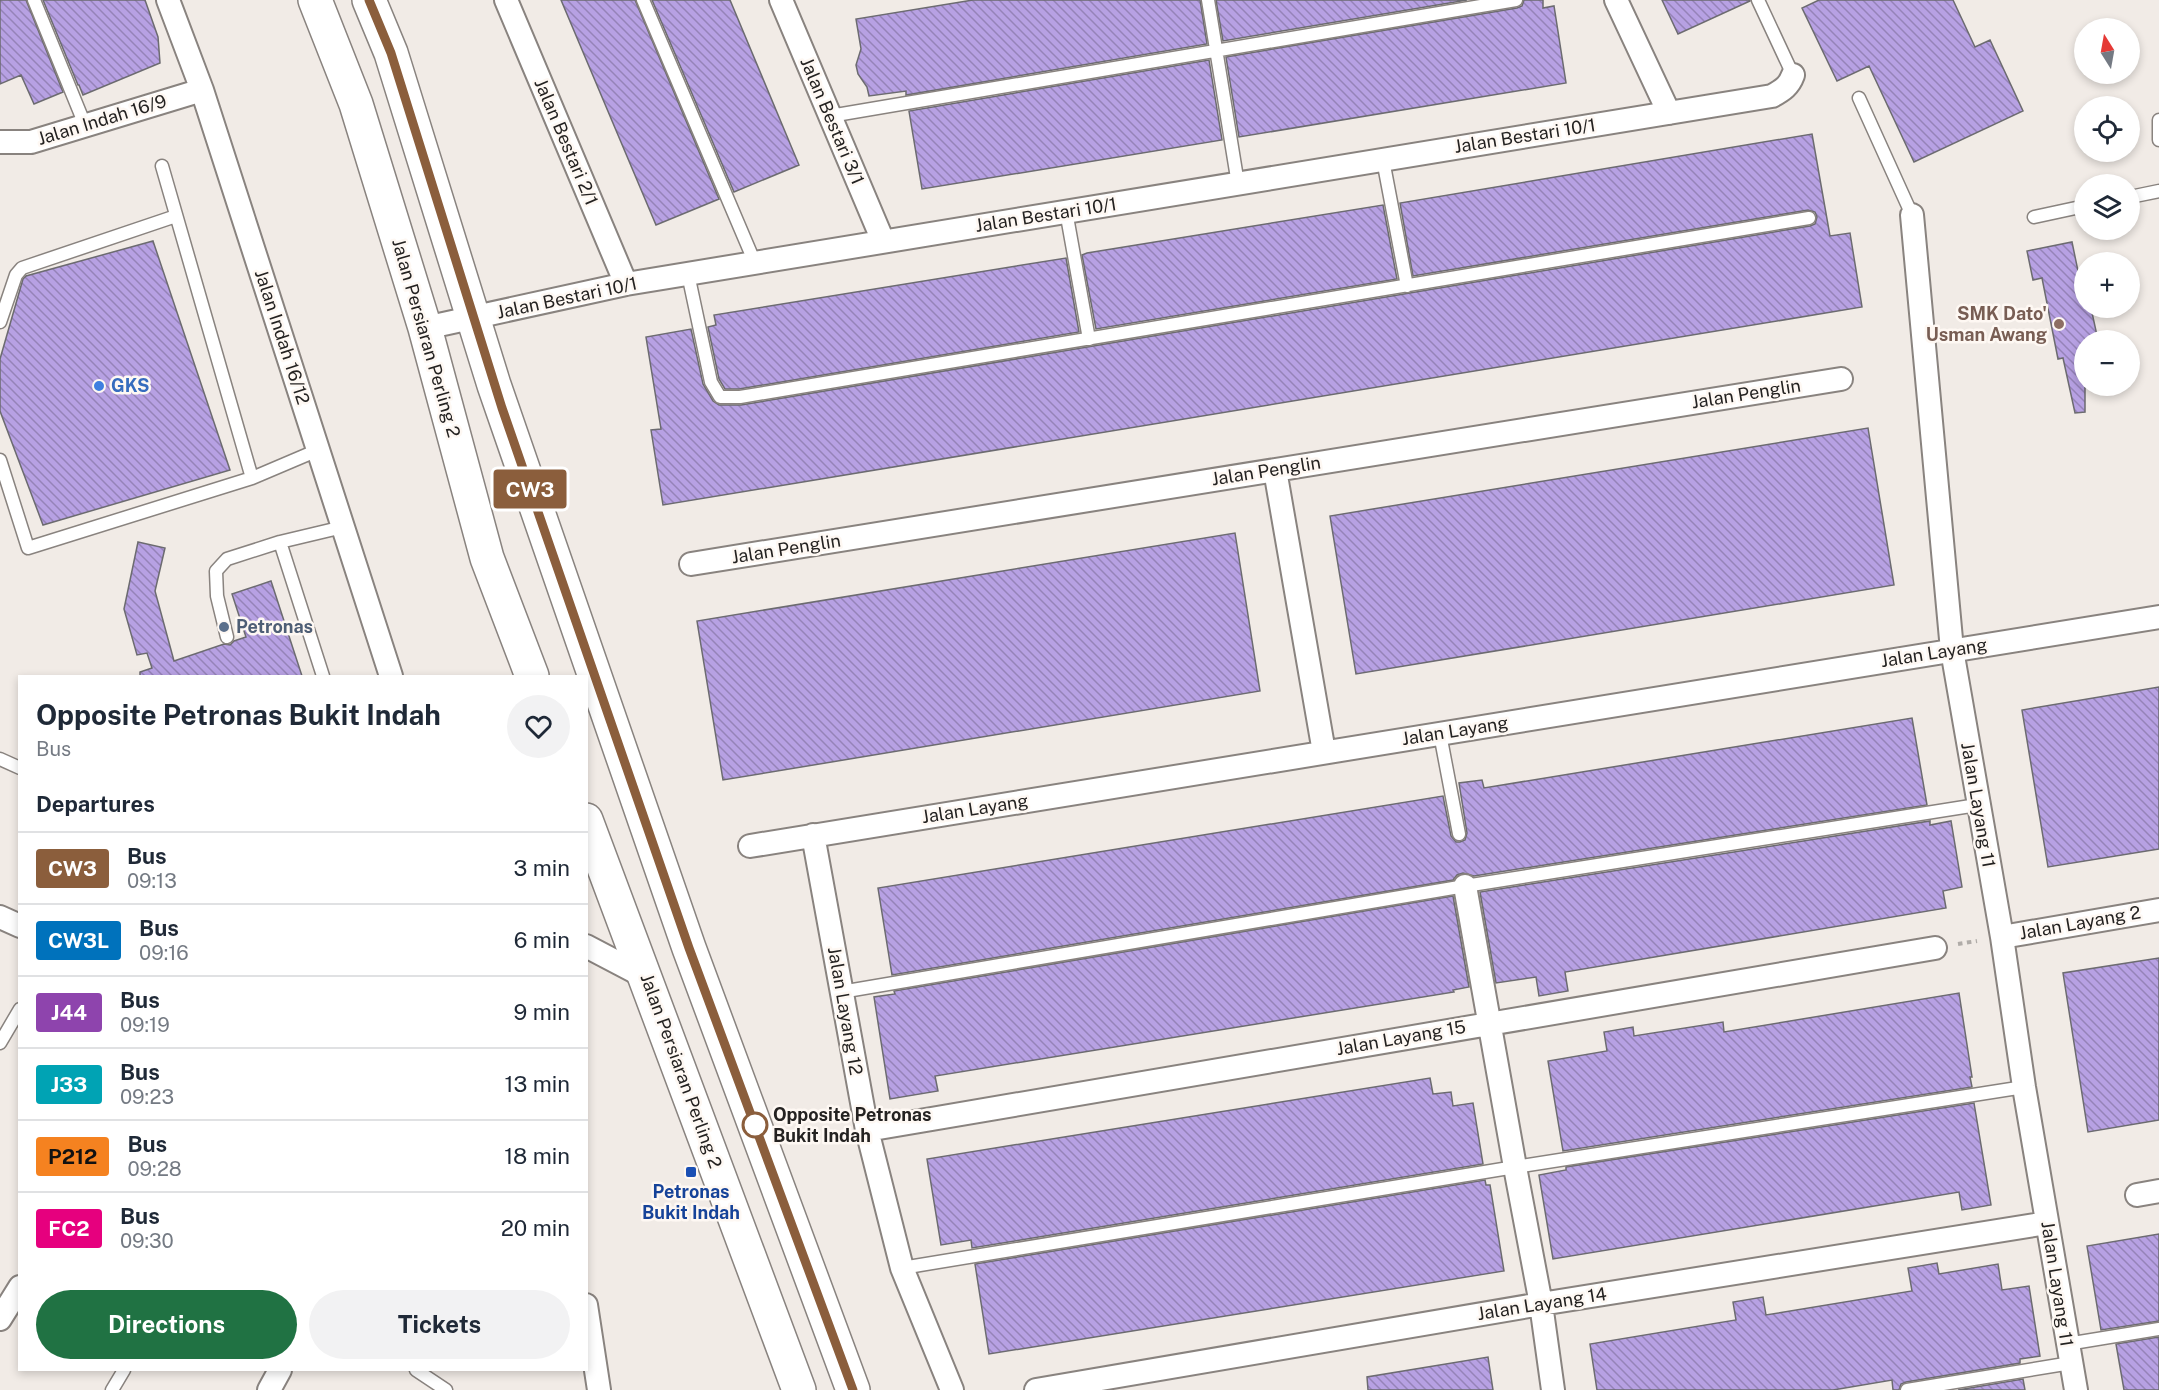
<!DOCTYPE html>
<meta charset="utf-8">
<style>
:root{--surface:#fff;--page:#f2f2f3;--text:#1f2937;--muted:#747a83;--line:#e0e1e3;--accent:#207243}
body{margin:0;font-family:"Public Sans",sans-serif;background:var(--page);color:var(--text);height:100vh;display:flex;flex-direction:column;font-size:22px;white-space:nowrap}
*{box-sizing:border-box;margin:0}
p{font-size:20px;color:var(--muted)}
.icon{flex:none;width:33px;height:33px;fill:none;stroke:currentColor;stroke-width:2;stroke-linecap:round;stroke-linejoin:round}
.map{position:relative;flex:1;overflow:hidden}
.panel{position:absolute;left:18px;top:675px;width:570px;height:696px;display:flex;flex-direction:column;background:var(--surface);border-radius:0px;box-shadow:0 3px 9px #0003}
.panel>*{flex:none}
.badge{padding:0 12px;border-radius:4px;font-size:21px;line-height:39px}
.needle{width:39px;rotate:349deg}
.tools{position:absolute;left:2074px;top:18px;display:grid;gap:12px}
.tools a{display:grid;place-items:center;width:66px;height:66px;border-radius:50%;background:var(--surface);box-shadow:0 3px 9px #0003;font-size:30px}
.map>.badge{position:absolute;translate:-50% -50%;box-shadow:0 0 0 3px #fff}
h2{padding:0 18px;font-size:22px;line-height:54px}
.round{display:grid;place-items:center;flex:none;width:63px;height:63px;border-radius:32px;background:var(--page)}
.headline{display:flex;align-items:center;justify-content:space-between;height:102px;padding:0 18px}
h1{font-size:28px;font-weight:700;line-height:45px}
.primary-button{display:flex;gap:12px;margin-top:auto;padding:12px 18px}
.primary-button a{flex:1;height:69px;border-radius:36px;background:var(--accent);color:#fff;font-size:24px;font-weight:700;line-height:69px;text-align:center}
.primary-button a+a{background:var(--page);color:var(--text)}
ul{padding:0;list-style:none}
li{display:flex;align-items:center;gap:18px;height:72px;padding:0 18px;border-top:2px solid var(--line)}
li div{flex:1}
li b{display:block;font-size:22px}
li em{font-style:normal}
li .badge{min-width:66px;font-weight:700;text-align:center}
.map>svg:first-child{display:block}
</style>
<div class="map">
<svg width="2159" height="1390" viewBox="0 0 2159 1390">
<defs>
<pattern id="building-back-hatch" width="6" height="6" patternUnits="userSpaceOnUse" patternTransform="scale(1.5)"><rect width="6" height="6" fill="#b7a1e3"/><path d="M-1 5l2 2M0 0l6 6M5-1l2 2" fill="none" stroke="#9583b8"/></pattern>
</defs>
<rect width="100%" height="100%" fill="#f1ebe6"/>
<path fill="url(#building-back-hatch)" stroke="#6c6b70" stroke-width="1.5" d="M0 0H26L63 92 34 104 21 75 0 84Z
M43 0H145L158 37 160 63 83 95 79 85H78Z
M561 0H635L719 199 656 225Z
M652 0H730L799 165 734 192Z
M973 0H1200L1207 44 906 95V91L869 96 867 87 858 74 856 65 861 49 856 19Z
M1216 0H1467L1223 41Z
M1524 0H1543V8L1554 6 1566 83 1239 137 1226 57 1517 8 1522 6Z
M1662 0H1750V1L1678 34Z
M1819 0H1953L1975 47 1990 40 2023 111 1914 162 1869 66 1837 81 1802 8Z
M1209 60 1222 140 922 189 909 111Z
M1812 134 1830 236 1850 233 1862 307 663 505 651 430 661 429 646 337 691 329 703 384 713 401 719 405H741L1810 226 1815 224 1817 217 1815 212 1808 210 1413 276 1400 203Z
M1383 205 1397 279 1096 329 1082 255 1087 253Z
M153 241 230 470 43 525 0 411V359L23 279 26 276Z
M2072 242 2078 271 2085 270V308H2091L2098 340H2085V412L2075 413 2063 358 2058 359 2042 278 2033 280 2027 251Z
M1066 258 1079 332 739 389H725L719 379 708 327 716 325 714 315Z
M1868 428 1894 585 1356 674 1330 516Z
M1235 533 1260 691 723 780 697 621Z
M138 542 165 548 155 591 174 661 224 644 230 645 234 641 246 637 232 594 271 581 302 676H140V672L152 668 147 653 137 655 124 609Z
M2159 687V849L2048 867 2022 710Z
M1912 718 1927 805 1474 876 1463 873 1457 875 1453 880 892 975 878 888 1443 796 1451 836 1456 842H1460L1465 840 1467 833 1459 783 1482 780 1484 788Z
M1930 821V825L1951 821 1962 887 1943 891 1946 908 1565 972 1568 991 1539 996 1536 977 1496 983 1480 892Z
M1453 896 1469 987 1453 990 1454 992 935 1076 938 1091 890 1099 874 997 895 994 894 991Z
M2159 958V1120L2088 1132 2063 973Z
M1959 993 1972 1077H1970L1972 1087 1563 1151 1548 1061 1607 1051 1604 1032 1633 1027 1634 1036 1723 1022 1724 1032Z
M1430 1078 1433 1094 1451 1092 1453 1106 1473 1103 1483 1164 972 1248 971 1240 941 1245 927 1159Z
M1974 1103 1991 1205 1962 1210 1959 1192 1553 1259 1539 1175 1566 1170V1167Z
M1485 1180 1486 1185H1490L1504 1271 989 1354 975 1264Z
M2159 1234V1321L2101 1330 2087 1246Z
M1937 1263 1939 1274 1998 1264 2002 1290 2029 1286 2040 1356 2020 1359V1363L1906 1382 1901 1384 1899 1390H1893L1892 1380 1833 1390H1597L1590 1344 1736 1320 1733 1302 1763 1297 1766 1315 1912 1291 1908 1268Z
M2159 1337V1390H2124L2116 1344Z
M1488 1357 1493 1390H1368L1367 1377Z
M2023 1379 2025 1390H1958Z"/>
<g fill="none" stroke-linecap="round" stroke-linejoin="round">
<g stroke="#89837f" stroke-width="15">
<path id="service" d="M34 0 85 125
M643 0 755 263
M1208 0 1238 184
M1758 0 1793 75
M1859 98 1912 215
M830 116 1516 0
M2159 120V140
M1383 160 1407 286
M162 166 252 478 318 450
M2130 197 2159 191
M1066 211 1089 339
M2034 217 2085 206
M688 274 711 382 720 397H740L1809 218
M0 322 16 275 22 268 176 216
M0 460 28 548 252 478
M280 542 323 676
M227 637 217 596 216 571 227 559 280 542 343 527
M1440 734 1459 834
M0 759 20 768
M841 992 1465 886 1977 805
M0 1043 20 1009
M902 1268 1515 1167 2024 1087
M2067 1344 2159 1329
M416 1370 446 1390
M112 1390 124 1370
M1907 1390 2071 1363"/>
</g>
<g stroke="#89837f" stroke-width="26">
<path id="minor" d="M168 0 202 90 391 676
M506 0 626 284
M781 0 883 241
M1616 0 1669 113
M0 142H31L202 90
M1912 215 1952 650 2002 937 2024 1087 2076 1390
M425 328 626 284 1772 96C1783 90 1789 86 1793 75
M1275 470 1324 752
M691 564 1841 379
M813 835 867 1130 902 1268 952 1390
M750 846 2159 617
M1465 886 1515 1167 1541 1304 1553 1390
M0 917 20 926
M2002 937 2159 910
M586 946 647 978
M867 1130 1935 948
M2137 1195 2159 1191
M586 1305 599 1390
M0 1319 20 1287
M269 1390 280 1370
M1036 1390 1541 1304 2047 1223"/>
</g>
<g stroke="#89837f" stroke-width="36">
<path id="primary" d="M315 0 356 104 425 328 487 558 532 676
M369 0 391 53 494 385 689 948 853 1390
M586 820 799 1390"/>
</g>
<path stroke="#b0aca8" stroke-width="4" stroke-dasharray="4.5 4.5" stroke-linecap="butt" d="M1958 944 1977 941"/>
<use href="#service" stroke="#fff" stroke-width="12"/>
<use href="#minor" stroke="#fff" stroke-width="22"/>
<use href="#primary" stroke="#fff" stroke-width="33"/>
</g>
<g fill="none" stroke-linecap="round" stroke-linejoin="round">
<g stroke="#fff" stroke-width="14">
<path id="line" d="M369 0 391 53 502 408 689 948 853 1390"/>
</g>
<use href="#line" stroke="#8b5e3c" stroke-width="9"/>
</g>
<circle fill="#8d6e63" stroke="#fef8f3" stroke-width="2" cx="2059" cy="324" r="6"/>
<circle fill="#3f7fe0" stroke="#fef8f3" stroke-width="2" cx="99" cy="386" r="6"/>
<circle fill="#5c6f8a" stroke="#fef8f3" stroke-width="2" cx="224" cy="627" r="6"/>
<circle fill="#fff" stroke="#8b5e3c" stroke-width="3" cx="755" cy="1125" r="12"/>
<rect fill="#1a4fb4" stroke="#fef8f3" stroke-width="2" x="685" y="1166" width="12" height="12" rx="3"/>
<g text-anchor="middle" stroke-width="5" stroke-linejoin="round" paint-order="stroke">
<g font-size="18" fill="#242221" stroke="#fef8f3">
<text transform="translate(102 120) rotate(-17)" y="6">Jalan Indah 16/9</text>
<text transform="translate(832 121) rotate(67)" y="6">Jalan Bestari 3/1</text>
<text transform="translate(1525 136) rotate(-9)" y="6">Jalan Bestari 10/1</text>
<text transform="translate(566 142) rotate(67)" y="6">Jalan Bestari 2/1</text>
<text transform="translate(1046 215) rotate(-9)" y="6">Jalan Bestari 10/1</text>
<text transform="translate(567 298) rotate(-12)" y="6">Jalan Bestari 10/1</text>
<text transform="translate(282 337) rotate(72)" y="6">Jalan Indah 16/12</text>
<text transform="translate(426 338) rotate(74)" y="6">Jalan Persiaran Perling 2</text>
<text transform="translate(1746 394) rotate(-9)" y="6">Jalan Penglin</text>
<text transform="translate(1266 471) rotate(-9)" y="6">Jalan Penglin</text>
<text transform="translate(786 549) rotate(-9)" y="6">Jalan Penglin</text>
<text transform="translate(1934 653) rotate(-9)" y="6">Jalan Layang</text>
<text transform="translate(1455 731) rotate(-9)" y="6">Jalan Layang</text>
<text transform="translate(1978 805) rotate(80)" y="6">Jalan Layang 11</text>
<text transform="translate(975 809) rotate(-9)" y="6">Jalan Layang</text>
<text transform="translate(2080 923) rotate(-10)" y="6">Jalan Layang 2</text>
<text transform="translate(845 1011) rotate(80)" y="6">Jalan Layang 12</text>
<text transform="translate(1401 1038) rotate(-10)" y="6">Jalan Layang 15</text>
<text transform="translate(681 1071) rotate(70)" y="6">Jalan Persiaran Perling 2</text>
<text transform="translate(2057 1284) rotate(81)" y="6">Jalan Layang 11</text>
<text transform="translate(1542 1304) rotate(-9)" y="6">Jalan Layang 14</text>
</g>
<g font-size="18" font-weight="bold" fill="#785e54" stroke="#fef8f3" text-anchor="end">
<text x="2047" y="320">SMK Dato'<tspan x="2047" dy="21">Usman Awang</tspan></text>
</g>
<g font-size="18" font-weight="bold" fill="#366cbe" stroke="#fef8f3" text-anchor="start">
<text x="111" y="392">GKS</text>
</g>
<g font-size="18" font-weight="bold" fill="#4e5e75" stroke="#fef8f3" text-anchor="start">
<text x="236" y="633">Petronas</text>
</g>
<g font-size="18" font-weight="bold" fill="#242221" stroke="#fef8f3" text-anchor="start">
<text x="773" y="1121">Opposite Petronas<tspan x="773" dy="21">Bukit Indah</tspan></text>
</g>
<g font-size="18" font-weight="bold" fill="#164399" stroke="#fef8f3">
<text x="691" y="1198">Petronas<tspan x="691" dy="21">Bukit Indah</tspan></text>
</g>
</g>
</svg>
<div class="tools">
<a><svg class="needle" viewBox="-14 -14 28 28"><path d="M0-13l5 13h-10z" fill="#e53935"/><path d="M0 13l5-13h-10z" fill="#747a83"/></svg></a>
<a><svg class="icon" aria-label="locate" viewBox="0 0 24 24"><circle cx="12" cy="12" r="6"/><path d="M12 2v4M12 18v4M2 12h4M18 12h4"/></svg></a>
<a><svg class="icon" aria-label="layers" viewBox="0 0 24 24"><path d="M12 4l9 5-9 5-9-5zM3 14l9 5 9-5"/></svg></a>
<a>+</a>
<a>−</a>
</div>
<b class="badge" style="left:530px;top:489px;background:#8b5e3c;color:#fff">CW3</b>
<section class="panel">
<div class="headline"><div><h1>Opposite Petronas Bukit Indah</h1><p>Bus</p></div><a class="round"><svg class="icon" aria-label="heart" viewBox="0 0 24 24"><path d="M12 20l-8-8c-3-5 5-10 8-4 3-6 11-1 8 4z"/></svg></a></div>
<h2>Departures</h2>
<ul>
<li><span class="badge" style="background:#8b5e3c;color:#fff">CW3</span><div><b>Bus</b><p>09:13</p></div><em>3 min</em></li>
<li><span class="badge" style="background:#0072bc;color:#fff">CW3L</span><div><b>Bus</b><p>09:16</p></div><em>6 min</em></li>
<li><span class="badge" style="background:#8e44ad;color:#fff">J44</span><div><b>Bus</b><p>09:19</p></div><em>9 min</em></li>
<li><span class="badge" style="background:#00a3b4;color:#fff">J33</span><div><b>Bus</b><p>09:23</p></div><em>13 min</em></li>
<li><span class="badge" style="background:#f58220;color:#111">P212</span><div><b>Bus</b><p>09:28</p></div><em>18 min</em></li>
<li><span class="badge" style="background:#e6007e;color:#fff">FC2</span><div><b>Bus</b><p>09:30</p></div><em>20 min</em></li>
</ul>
<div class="primary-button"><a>Directions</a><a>Tickets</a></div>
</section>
</div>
